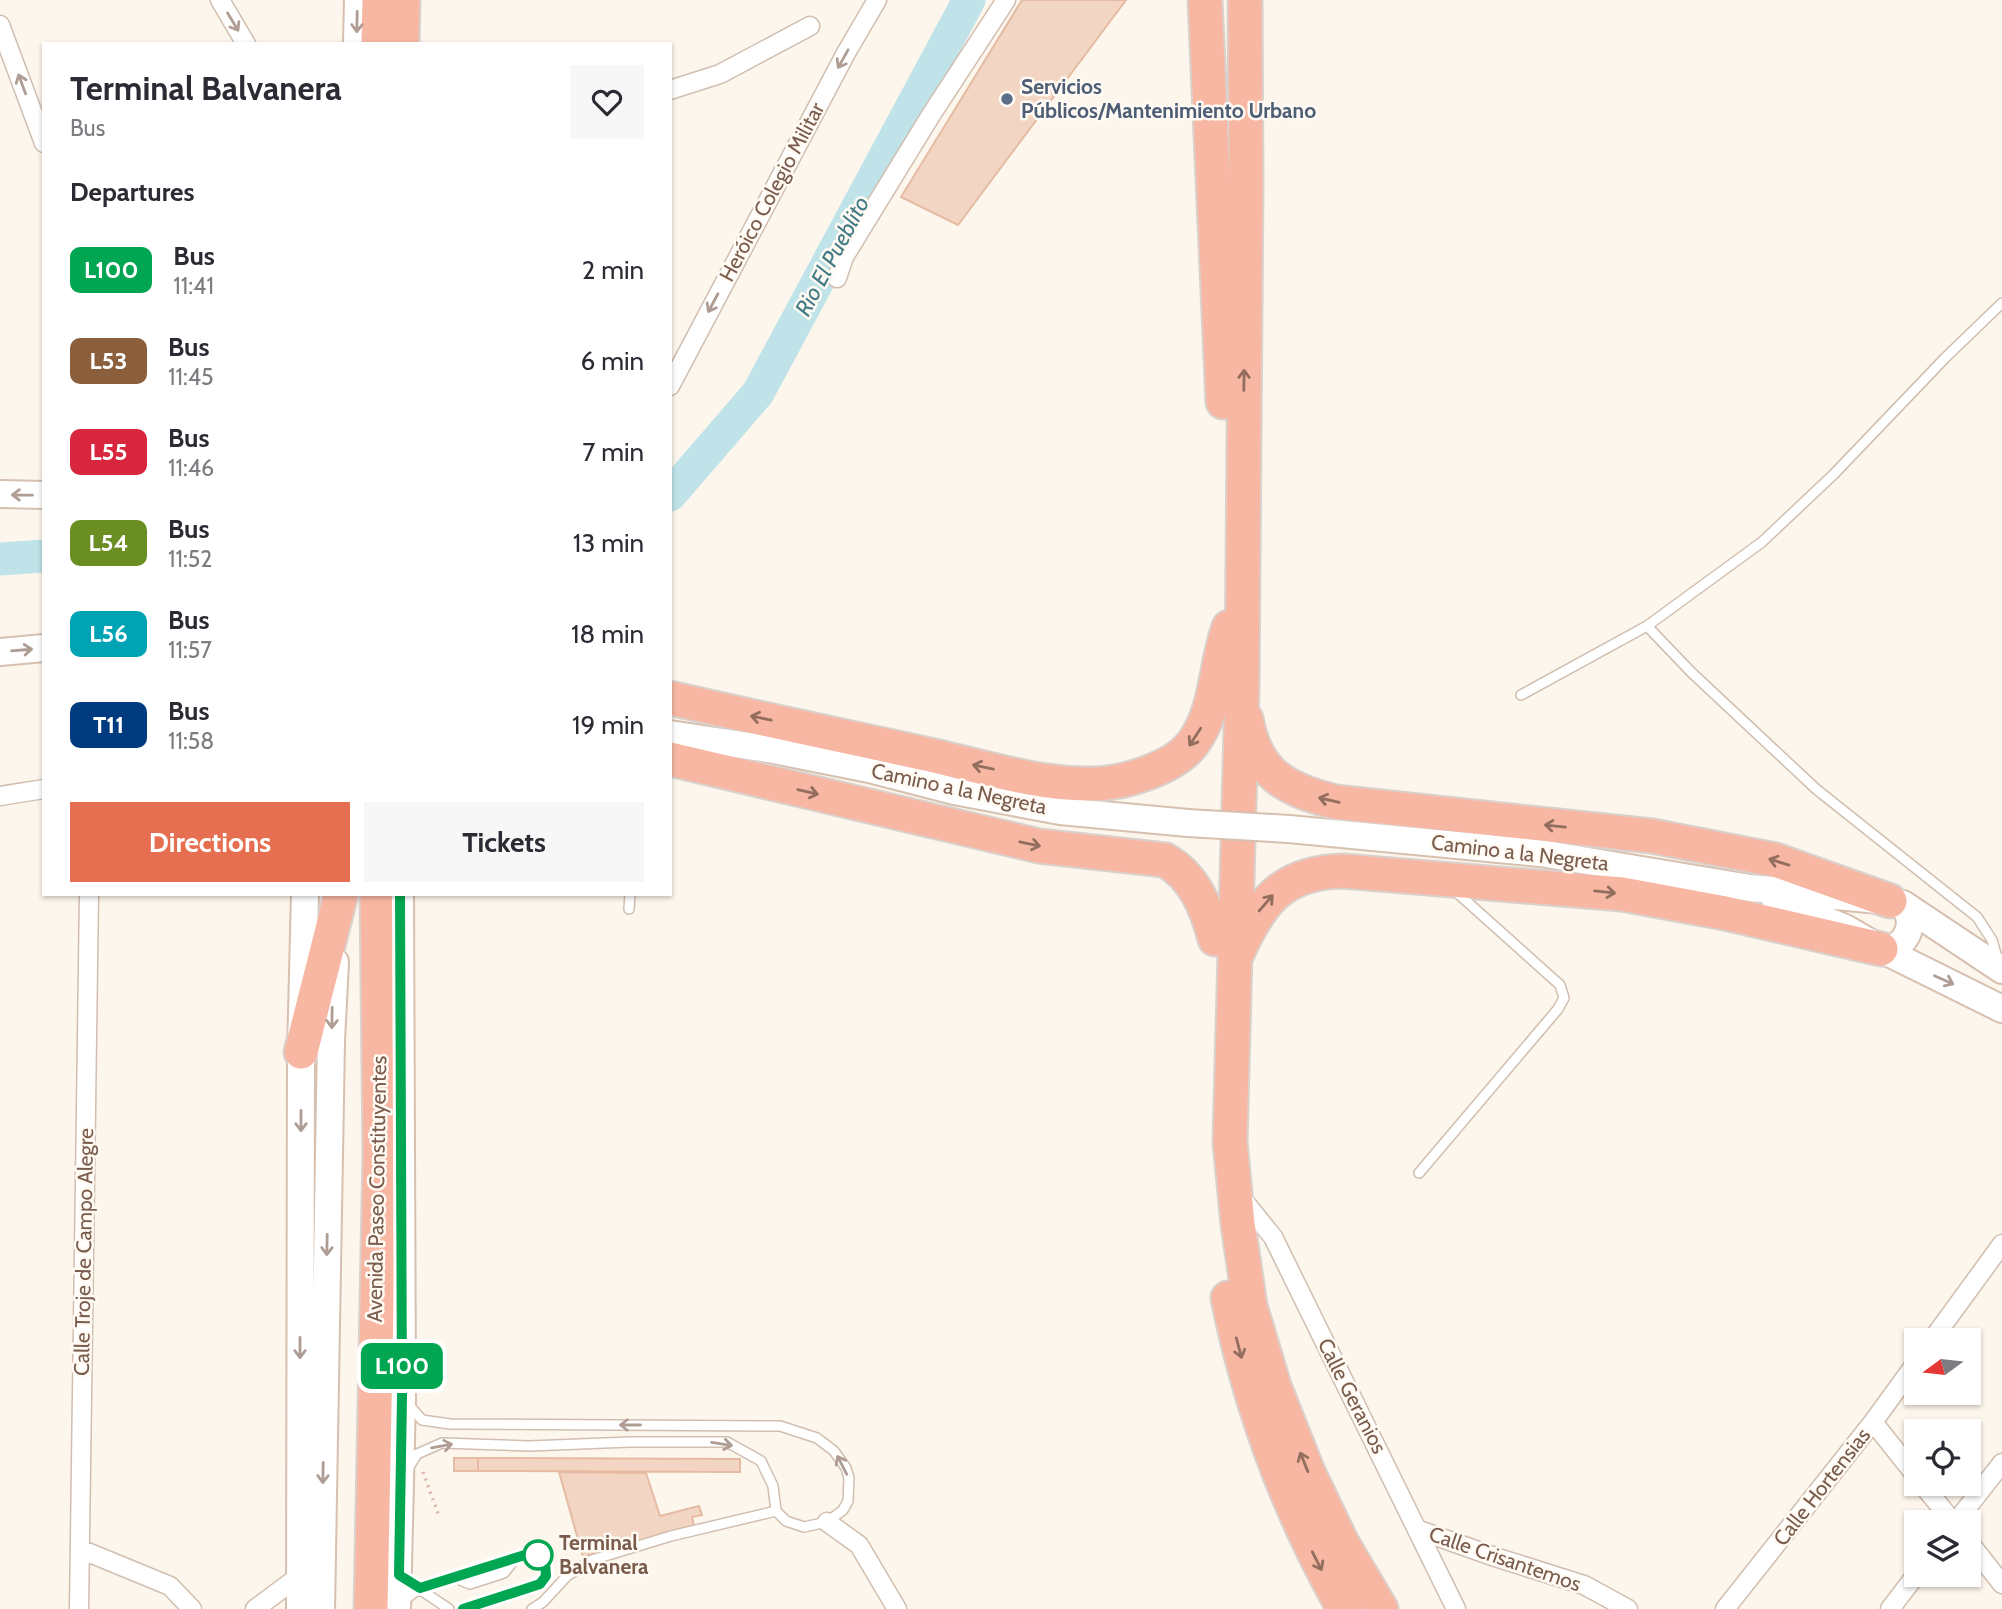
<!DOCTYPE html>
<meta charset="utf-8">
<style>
:root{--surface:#fff;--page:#f7f7f7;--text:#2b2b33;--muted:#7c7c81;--accent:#e76f51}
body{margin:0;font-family:Cabin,sans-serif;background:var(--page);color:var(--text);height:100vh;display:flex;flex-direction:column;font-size:26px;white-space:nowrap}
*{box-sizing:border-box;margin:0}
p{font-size:23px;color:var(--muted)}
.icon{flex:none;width:38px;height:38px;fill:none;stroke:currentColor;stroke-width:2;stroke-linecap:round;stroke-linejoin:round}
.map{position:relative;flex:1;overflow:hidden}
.sheet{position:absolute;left:42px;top:42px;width:630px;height:854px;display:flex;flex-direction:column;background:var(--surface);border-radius:0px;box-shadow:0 2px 5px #0004}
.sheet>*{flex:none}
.badge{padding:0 14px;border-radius:10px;font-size:24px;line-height:46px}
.needle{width:46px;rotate:255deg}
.controls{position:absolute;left:1904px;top:1328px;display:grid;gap:14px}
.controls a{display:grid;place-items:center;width:77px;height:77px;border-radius:0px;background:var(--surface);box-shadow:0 2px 5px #0004;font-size:35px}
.map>.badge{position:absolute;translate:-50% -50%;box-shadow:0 0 0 4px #fff}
h2{padding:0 28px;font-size:26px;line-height:63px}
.round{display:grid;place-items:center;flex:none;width:74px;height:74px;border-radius:0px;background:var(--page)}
.head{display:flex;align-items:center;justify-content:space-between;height:119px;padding:0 28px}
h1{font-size:33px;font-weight:700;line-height:52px}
.action{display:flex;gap:14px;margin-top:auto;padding:14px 28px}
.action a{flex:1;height:80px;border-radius:0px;background:var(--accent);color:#fff;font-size:28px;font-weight:700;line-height:80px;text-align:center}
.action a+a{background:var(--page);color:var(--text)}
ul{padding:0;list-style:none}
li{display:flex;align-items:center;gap:21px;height:91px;padding:0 28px}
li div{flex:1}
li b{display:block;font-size:26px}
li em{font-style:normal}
li .badge{min-width:77px;font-weight:700;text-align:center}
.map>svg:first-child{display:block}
</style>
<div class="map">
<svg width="2002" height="1609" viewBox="0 0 2002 1609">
<rect width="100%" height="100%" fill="#fdf6ec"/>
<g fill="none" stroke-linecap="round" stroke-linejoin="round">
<path stroke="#bfe3e8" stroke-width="33" d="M670 495 758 393 969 0
M0 559 44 556"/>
</g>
<path fill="#f3d5c3" stroke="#e6bba3" stroke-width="2" d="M1022 0H1126L958 225 901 197Z
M454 1458H478V1471H454Z
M478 1458 740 1459V1472L478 1471Z
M559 1472 646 1473 660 1516 699 1506 702 1515 692 1517 694 1525 583 1557Z"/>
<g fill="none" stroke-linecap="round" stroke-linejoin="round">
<g stroke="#d1beb0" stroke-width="12">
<path id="lane" d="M1647 626 1691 672 1816 789 1977 917 1992 940 1998 961
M1521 695 1647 626 1762 542 1834 474 1945 358 2002 303
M629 909 630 894
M1419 1173 1558 1009 1564 998 1560 985 1454 890
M407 1470 417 1454 442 1443 529 1446 630 1442H727L761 1461 773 1486 776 1511 786 1521 804 1527 827 1522 843 1510 848 1501 849 1478 846 1468 834 1451 817 1438 780 1426 450 1424 422 1420 408 1404
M400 1576 449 1609
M455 1578 470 1584 504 1573 515 1559
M402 1602 420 1588 528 1554 538 1555 545 1562 546 1576 540 1584 463 1609
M532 1609 543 1602 567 1576 592 1560 671 1536 776 1511"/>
</g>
<g stroke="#d1beb0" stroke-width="21">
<path id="street" d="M220 0 246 44
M0 25 44 143
M670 90 720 74 810 26
M837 278 844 257 931 115 1006 0
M670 386 846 53 877 0
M0 796 44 789
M1239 1195 1273 1237 1456 1609
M1932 1340 2002 1244
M1873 1422 1916 1476
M1922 1484 1953 1522
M827 1522 859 1545 897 1609
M1956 1522 2002 1463
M1419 1530 1495 1557 1584 1585 1628 1609
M1969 1542 2002 1584
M80 1549 170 1586 192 1609
M79 1609 89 894
M255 1609 306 1571
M1725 1609 1873 1422 1916 1363
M1890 1609 1916 1575"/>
</g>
<g stroke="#d6c0b0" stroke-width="30">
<path id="secondary" d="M357 44 358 0
M0 494 44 495
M0 652 44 648
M670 734 774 750 869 769 954 791 1060 811 1188 823
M1289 829 1540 853 1750 888 1890 901 1903 904 2002 970
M1775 899 1845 928 1881 949 2002 1009
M1887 951C1908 943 1917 923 1903 904
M300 1609 301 1052 305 894
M321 1609 331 1041 335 962
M397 1609 402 1397 400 894"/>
</g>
<g stroke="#dad1cd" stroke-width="37">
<path id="highway" d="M1205 0 1223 402
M1245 0 1246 183 1242 690 1230 1142 1238 1224 1250 1306 1274 1386 1308 1472 1342 1543 1381 1609
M378 44 379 0
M402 44 403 0
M670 698C756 718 843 736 930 755 983 767 1038 785 1092 784 1123 784 1175 768 1193 743 1218 709 1215 665 1229 627
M1246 719C1256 774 1285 789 1335 802L1652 836 1775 860 1890 901
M670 759 1039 846 1165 860C1194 876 1207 908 1215 939
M1237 954C1260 902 1282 872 1343 871L1622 894 1725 913 1881 949
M301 1052 341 894
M1228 1298C1250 1407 1289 1512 1344 1609
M371 1609 380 1152 377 894"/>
</g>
<path stroke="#d9b8a5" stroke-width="3.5" stroke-dasharray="2 5" stroke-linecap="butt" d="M423 1472 439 1516"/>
<use href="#lane" stroke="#fff" stroke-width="9"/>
<use href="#street" stroke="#fff" stroke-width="18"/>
<use href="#secondary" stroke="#fff" stroke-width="26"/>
<use href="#highway" stroke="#f7b7a3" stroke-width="33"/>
<g stroke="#d6c0b0" stroke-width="30" stroke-linecap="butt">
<path id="secondary-bridge" d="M1188 823 1289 829"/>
</g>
<use href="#secondary-bridge" stroke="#fff" stroke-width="26"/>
</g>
<defs><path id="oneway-shaft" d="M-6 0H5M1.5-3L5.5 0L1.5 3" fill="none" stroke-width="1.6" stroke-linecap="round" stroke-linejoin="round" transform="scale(1.75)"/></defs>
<g stroke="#af9d94">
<use href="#oneway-shaft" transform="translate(233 22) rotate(59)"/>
<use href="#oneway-shaft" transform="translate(357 22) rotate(91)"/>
<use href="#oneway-shaft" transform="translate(843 59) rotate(119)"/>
<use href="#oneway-shaft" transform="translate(22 84) rotate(-110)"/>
<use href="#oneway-shaft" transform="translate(713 303) rotate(118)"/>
<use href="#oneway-shaft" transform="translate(22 495) rotate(-179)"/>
<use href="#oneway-shaft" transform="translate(22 650) rotate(-5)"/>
<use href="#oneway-shaft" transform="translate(1944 980) rotate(24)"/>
<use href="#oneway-shaft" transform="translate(332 1018) rotate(91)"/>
<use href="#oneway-shaft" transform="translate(301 1121) rotate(90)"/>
<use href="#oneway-shaft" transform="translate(327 1245) rotate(91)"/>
<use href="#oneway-shaft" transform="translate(300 1348) rotate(90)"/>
<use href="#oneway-shaft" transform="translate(630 1425) rotate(180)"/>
<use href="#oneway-shaft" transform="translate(722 1444) rotate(9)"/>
<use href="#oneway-shaft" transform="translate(442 1446) rotate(-10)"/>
<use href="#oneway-shaft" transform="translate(842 1465) rotate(-117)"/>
<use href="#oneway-shaft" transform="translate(323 1473) rotate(91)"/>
</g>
<g stroke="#936e5e">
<use href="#oneway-shaft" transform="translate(1244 380) rotate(-89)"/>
<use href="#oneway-shaft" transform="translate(761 718) rotate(-168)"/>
<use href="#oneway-shaft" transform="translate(1195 737) rotate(123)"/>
<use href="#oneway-shaft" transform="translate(983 767) rotate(-168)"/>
<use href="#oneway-shaft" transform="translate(808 792) rotate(13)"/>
<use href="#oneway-shaft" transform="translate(1329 800) rotate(-167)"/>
<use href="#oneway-shaft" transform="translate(1555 826) rotate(-174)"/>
<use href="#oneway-shaft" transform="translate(1030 844) rotate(12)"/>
<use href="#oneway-shaft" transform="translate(1779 862) rotate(-163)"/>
<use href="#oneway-shaft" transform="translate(1605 892) rotate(6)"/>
<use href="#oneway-shaft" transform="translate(1266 903) rotate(-49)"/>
<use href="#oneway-shaft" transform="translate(1239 1348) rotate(75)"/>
<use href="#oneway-shaft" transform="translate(1304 1462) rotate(-112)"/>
<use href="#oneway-shaft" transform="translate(1317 1561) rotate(63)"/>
</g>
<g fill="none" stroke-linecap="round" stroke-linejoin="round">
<g stroke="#fff" stroke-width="16">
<path id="line" d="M400 894 402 1397 399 1575 420 1588 528 1554 538 1555 545 1562 546 1576 540 1584 463 1609"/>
</g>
<use href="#line" stroke="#00a651" stroke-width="10"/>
</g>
<circle fill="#5c6f8a" stroke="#fffaf3" stroke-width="2.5" cx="1007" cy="99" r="7"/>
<circle fill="#fff" stroke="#00a651" stroke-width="3.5" cx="538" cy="1555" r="14"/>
<g text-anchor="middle" stroke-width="5" stroke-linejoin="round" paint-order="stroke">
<g font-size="21" font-weight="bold" fill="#4e5e75" stroke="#fffaf3" text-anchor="start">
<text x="1021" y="94">Servicios<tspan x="1021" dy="24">Públicos/Mantenimiento Urbano</tspan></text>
</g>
<g font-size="21" fill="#7a5c4d" stroke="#fffaf3">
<text transform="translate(772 192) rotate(-62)" y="7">Heróico Colegio Militar</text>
<text transform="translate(959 789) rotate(12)" y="7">Camino a la Negreta</text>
<text transform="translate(1520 853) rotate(7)" y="7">Camino a la Negreta</text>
<text transform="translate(377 1189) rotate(-89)" y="7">Avenida Paseo Constituyentes</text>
<text transform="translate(84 1252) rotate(-89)" y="7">Calle Troje de Campo Alegre</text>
<text transform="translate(1352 1396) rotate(63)" y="7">Calle Geranios</text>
<text transform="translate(1822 1487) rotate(-52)" y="7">Calle Hortensias</text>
<text transform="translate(1505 1559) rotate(19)" y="7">Calle Crisantemos</text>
</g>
<g font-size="21" font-weight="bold" fill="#7a5c4d" stroke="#fffaf3" text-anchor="start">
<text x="559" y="1550">Terminal<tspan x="559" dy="24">Balvanera</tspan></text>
</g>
<g font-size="23" font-style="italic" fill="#437c86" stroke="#fffaf3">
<text transform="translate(832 256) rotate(-62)" y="8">Rio El Pueblito</text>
</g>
</g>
</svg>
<div class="controls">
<a><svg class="needle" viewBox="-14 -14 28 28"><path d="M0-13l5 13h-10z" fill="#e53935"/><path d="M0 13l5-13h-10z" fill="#7c7c81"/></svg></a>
<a><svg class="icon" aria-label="locate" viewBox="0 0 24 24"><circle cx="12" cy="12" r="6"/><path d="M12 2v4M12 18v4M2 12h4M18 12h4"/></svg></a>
<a><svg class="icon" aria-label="layers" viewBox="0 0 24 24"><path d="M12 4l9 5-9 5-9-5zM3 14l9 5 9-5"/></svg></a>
</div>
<b class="badge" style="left:402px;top:1366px;background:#00a651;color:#fff">L100</b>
<section class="sheet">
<div class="head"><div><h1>Terminal Balvanera</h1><p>Bus</p></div><a class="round"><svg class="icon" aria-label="heart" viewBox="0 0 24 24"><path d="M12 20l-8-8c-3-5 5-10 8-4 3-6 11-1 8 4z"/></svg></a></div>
<h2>Departures</h2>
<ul>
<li><span class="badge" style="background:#00a651;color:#fff">L100</span><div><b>Bus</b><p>11:41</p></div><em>2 min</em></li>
<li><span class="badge" style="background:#8b5e3c;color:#fff">L53</span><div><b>Bus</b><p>11:45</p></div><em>6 min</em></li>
<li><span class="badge" style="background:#d7263d;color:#fff">L55</span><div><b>Bus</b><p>11:46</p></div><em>7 min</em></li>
<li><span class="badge" style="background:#6b8e23;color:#fff">L54</span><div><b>Bus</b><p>11:52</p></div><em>13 min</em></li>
<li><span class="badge" style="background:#00a3b4;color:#fff">L56</span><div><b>Bus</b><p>11:57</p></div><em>18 min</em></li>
<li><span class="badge" style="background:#003b80;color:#fff">T11</span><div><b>Bus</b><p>11:58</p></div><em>19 min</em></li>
</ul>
<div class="action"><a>Directions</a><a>Tickets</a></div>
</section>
</div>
